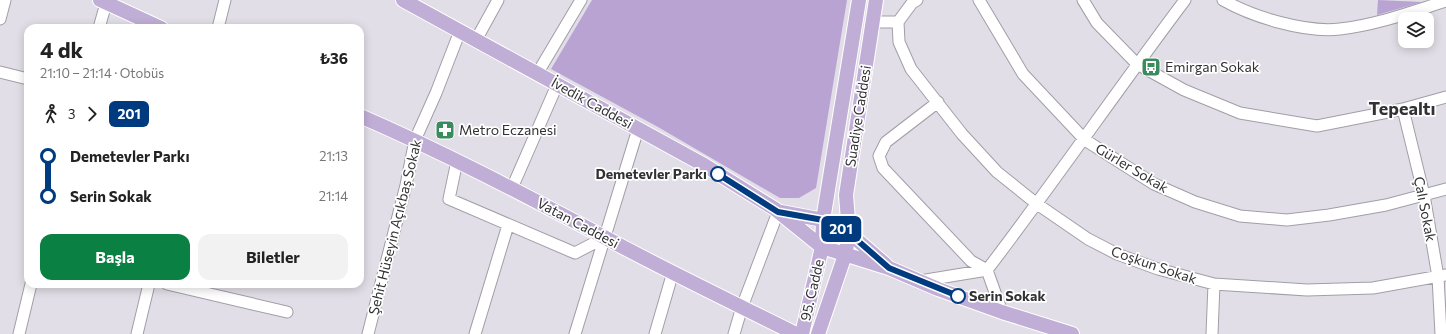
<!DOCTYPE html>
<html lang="tr">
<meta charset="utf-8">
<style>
:root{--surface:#fff;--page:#f2f2f2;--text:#222;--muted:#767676;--accent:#0b8043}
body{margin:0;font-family:Commissioner,sans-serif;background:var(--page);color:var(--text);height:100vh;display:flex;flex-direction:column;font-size:15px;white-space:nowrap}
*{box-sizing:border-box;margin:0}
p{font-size:13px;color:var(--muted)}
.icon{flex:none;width:22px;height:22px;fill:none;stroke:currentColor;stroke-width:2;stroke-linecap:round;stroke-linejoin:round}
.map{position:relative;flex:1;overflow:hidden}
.drawer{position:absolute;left:24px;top:24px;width:340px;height:264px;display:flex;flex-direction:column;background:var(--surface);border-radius:12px;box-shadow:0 2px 10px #0003}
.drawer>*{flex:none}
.badge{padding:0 8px;border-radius:6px;font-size:14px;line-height:26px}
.buttons{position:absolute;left:1398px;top:12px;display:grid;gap:8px}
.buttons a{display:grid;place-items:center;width:36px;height:36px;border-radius:8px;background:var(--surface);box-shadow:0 2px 10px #0003;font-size:20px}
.map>.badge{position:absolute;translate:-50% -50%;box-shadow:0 0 0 2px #fff}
.legs{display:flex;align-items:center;gap:6px;height:44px;padding:0 16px;font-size:13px}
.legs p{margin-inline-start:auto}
.overview{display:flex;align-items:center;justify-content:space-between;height:68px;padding:0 16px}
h1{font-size:22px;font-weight:700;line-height:30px}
.action{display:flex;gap:8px;margin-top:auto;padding:8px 16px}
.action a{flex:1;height:46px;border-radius:12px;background:var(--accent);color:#fff;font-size:16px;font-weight:700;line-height:46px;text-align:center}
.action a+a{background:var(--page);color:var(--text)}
ul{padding:0 16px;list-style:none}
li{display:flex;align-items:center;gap:14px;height:40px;font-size:15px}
li i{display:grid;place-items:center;width:6px;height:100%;margin:0 5px;background:currentColor}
li i::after{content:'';width:10px;height:10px;margin:-5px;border:3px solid;border-radius:50%;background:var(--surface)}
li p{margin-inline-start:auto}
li:first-child i{background:linear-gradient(#0000 50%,currentColor 0)}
li:last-child i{background:linear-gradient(currentColor 50%,#0000 0)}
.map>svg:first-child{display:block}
</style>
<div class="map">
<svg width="1446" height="334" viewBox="0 0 1446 334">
<rect width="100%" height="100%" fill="#e2dee7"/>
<path fill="#b9a3d3" d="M592 0H847L816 188 799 198H780L658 127 551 69Z
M1378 0 1422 2 1377 15Z"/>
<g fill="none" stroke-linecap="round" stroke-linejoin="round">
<g stroke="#a29ea7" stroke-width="13">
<path id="minor" d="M979 0 1023 74 1085 140 1154 184 1195 202 1240 216 1287 220 1329 215 1386 205 1446 189
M1083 0 1097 23 1137 64 1184 90 1240 113 1317 126 1403 109 1446 97
M1223 0C1253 17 1305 33 1340 29 1376 25 1411 12 1446 1
M0 19 5 0
M873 22H898
M898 22 899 42 911 69 962 134 997 172 1037 204 1088 239 1117 254 1158 269 1214 284 1307 290 1373 288 1446 275
M898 22 912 3 917 0
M99 28 107 0
M218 28 225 0
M476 40 498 0
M0 72 28 79
M537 74 581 0
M938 102 886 142 879 156 883 168 971 261 987 270 1002 312
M1403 109 1424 195 1438 277 1441 334
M457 161 449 199 575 253 604 238
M512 188 557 85
M920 281 987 270C1055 181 1118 89 1185 0
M167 284 287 312
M19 334 31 284
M137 334 149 284
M368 334 406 185 415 140 436 93 460 31
M475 334 508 225
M575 334 638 129
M655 334 673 272
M734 334 742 307 778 212
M1212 334 1214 284"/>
</g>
<g stroke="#fff" stroke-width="16">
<path id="major" d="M100 0 161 28
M403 0 704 165 775 209 822 247 889 268 938 289 1002 312 1072 334
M360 116C443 152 523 194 604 237 667 271 732 302 796 334
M781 212 823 220 849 233 886 265
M802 334 822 247 823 220 859 0
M818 334 845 255 849 233 846 195 876 0"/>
</g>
<use href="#minor" stroke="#fff" stroke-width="11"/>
<use href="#major" stroke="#c1aed6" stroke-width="14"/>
</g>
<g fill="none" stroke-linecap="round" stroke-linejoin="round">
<g stroke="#fff" stroke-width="9">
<path id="line-1" d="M718 174 778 212 823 220 849 233 889 268 958 296"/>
</g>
<use href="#line-1" stroke="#003b80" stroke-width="6"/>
</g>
<defs>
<g id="bus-square" transform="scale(1)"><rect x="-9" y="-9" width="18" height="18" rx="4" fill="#3a8b5d" stroke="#fff"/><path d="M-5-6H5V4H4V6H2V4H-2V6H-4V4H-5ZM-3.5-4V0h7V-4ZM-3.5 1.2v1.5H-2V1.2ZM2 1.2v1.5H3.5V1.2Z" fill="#fff"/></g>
<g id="pharmacy-square" transform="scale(1)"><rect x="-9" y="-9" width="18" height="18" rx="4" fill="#3a8b5d" stroke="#fff"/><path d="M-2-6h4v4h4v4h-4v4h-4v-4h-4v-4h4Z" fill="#fff"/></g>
</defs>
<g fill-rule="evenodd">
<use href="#bus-square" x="1151" y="67"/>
<use href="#pharmacy-square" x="445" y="130"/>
</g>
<g fill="#fff" stroke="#003b80" stroke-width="2">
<circle cx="718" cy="174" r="7"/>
<circle cx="958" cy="296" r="7"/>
</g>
<g text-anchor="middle" stroke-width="3.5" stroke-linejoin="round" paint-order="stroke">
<g font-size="14" fill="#323134" stroke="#fff" text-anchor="start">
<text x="1165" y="72">Emirgan Sokak</text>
<text x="459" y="135">Metro Eczanesi</text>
</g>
<g font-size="14" fill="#323134" stroke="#fff">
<text transform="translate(592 103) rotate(29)" y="5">İvedik Caddesi</text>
<text transform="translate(858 116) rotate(-81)" y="5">Suadiye Caddesi</text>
<text transform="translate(1132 168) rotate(31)" y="5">Gürler Sokak</text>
<text transform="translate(1425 209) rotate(79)" y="5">Çalı Sokak</text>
<text transform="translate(578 223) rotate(28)" y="5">Vatan Caddesi</text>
<text transform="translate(395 227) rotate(-76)" y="5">Şehit Hüseyin Açıkbaş Sokak</text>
<text transform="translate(1154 265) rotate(19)" y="5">Coşkun Sokak</text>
<text transform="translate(812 290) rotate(-77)" y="5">95. Cadde</text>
</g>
<g font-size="14" font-weight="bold" fill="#323134" stroke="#fff" text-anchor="end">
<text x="707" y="179">Demetevler Parkı</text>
<text x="969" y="301" text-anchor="start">Serin Sokak</text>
</g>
<g font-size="18" font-weight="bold" fill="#323134" stroke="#fff">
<text x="1402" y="115">Tepealtı</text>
</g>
</g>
</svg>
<div class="buttons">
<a><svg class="icon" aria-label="layers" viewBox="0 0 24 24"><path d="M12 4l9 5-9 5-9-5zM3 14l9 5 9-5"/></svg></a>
</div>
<b class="badge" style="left:841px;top:229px;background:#003b80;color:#fff">201</b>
<section class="drawer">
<div class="overview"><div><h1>4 dk</h1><p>21:10 – 21:14 · Otobüs</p></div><b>₺36</b></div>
<div class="legs"><svg class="icon" aria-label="walk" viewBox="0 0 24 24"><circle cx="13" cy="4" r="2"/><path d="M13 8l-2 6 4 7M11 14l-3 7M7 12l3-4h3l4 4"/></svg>3<svg class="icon" aria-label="forward" viewBox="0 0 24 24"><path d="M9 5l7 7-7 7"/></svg><b class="badge" style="background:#003b80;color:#fff">201</b></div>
<ul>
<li><i style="color:#003b80"></i><b>Demetevler Parkı</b><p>21:13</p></li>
<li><i style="color:#003b80"></i><b>Serin Sokak</b><p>21:14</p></li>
</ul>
<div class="action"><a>Başla</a><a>Biletler</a></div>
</section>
</div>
